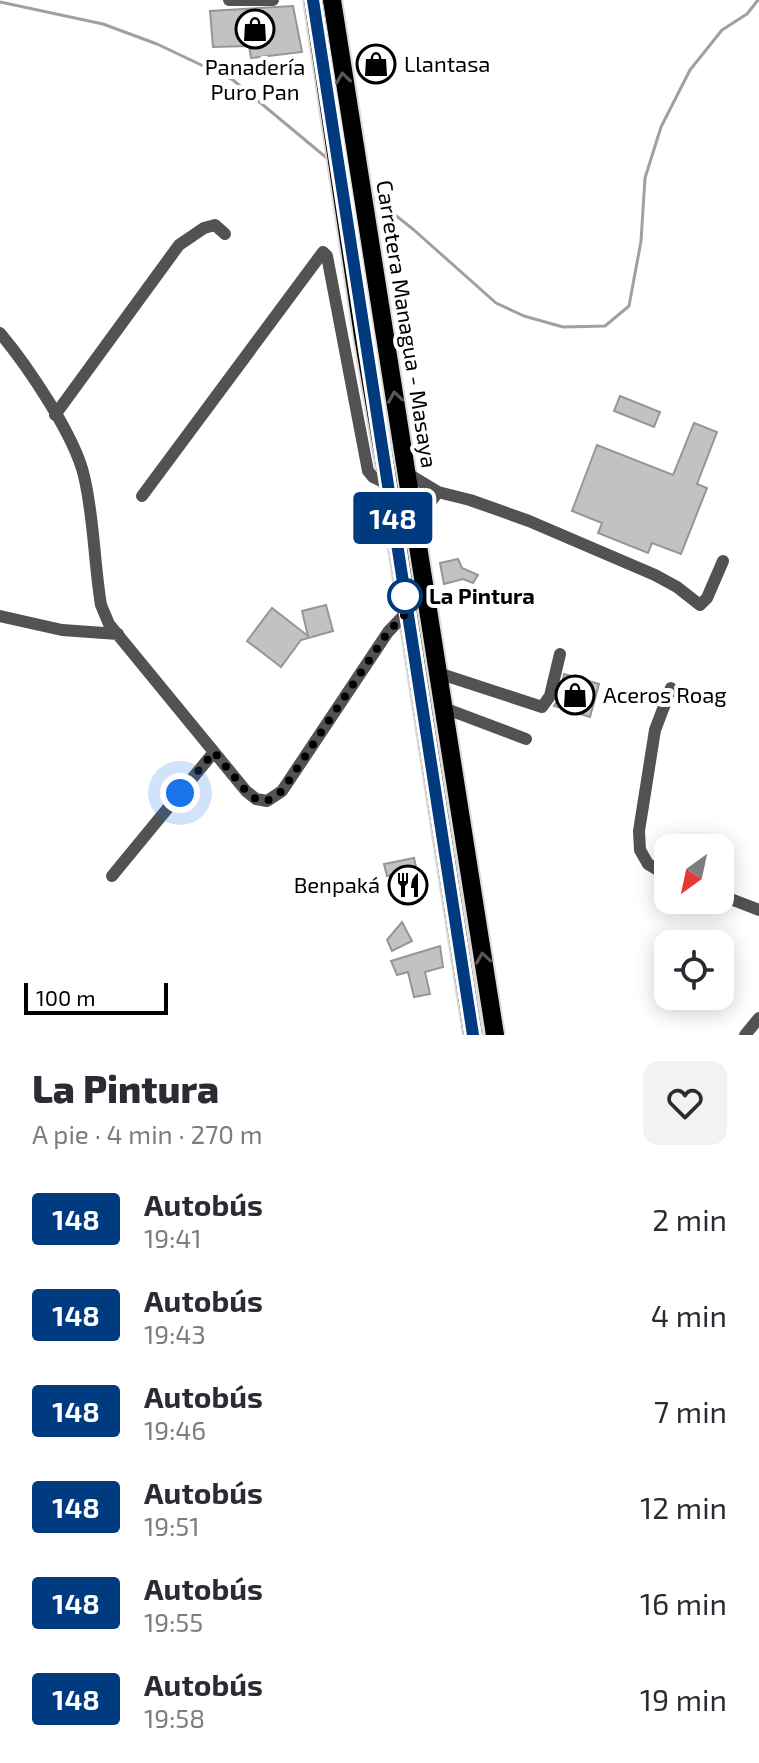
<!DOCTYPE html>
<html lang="es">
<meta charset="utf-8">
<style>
:root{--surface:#fff;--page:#f2f2f3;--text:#2b2b33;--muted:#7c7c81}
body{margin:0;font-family:"Exo 2",sans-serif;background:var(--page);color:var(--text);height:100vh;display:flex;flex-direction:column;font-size:30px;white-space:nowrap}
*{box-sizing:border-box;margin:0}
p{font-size:26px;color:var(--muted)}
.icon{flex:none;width:44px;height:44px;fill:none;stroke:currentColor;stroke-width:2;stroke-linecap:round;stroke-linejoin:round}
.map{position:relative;height:1035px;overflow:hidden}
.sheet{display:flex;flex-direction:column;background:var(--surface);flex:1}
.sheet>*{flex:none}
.badge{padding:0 16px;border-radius:6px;font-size:28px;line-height:52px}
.needle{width:52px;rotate:213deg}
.buttons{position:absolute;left:654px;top:834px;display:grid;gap:16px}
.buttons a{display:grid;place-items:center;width:80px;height:80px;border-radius:16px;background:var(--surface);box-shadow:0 4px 20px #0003;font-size:40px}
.scale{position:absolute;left:24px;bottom:20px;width:144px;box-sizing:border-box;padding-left:8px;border:4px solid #000;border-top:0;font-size:22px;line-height:28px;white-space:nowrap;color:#000;-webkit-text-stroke:6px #fff;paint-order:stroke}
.you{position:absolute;width:40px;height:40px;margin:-20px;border:6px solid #fff;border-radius:50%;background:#1a73e8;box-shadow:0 0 0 12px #1a73e833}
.map>.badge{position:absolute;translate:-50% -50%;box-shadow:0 0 0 4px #fff}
.round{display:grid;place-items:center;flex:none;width:84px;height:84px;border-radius:16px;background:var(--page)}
.head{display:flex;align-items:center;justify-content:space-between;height:136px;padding:0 32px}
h1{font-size:38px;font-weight:800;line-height:60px}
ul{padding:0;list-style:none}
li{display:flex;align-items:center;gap:24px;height:96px;padding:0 32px}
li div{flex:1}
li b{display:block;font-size:30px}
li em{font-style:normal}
li .badge{min-width:88px;font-weight:700;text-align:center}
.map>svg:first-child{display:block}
</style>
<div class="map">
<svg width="759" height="1035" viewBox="0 0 759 1035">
<rect width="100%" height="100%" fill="#fff"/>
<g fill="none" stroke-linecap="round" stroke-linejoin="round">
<path stroke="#a0a0a0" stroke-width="3" d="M0 2 103 24 157 44 233 80 328 159
M370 195 414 230 496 303 524 316 563 327 605 326 629 306 641 241 645 178 661 127 690 70 722 30 747 14 758 0"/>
</g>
<path fill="#c2c2c2" stroke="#969696" stroke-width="2" d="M293 6 302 52 251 58 249 46 213 47 210 11Z
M620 396 660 412 654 427 614 411Z
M694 423 717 432 697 484 707 488 681 554 652 543 648 553 598 533 602 523 572 511 597 445 673 475Z
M373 518 375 532 354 535 351 521Z
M458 559 462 568 478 575 473 583 463 579 444 584 440 563Z
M326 605 333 631 301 640 281 667 247 641 272 608 308 636 302 611Z
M564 674 599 684 590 717 554 706 559 698Z
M414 858 422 894 400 898 395 874 387 876 384 864Z
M402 922 412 941 392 951 387 940Z
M440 946 443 967 425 972 430 994 414 997 408 972 397 975 391 961Z"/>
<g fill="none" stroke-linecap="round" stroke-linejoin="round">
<g stroke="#dbdbdb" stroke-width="22">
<path id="highway" d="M313 0 363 336 387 477 473 1035
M332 0 495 1035"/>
</g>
<path stroke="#525252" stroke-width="12" d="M229 0H273
M0 333C27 365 75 436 84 476 94 517 94 563 101 605L109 624 246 791 256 799 267 801 282 791 388 632 407 612
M55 415 179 245 204 228 215 225 225 234
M408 474 438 492 470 500 529 521 655 575 677 587 700 605 707 598 723 561
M142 496 323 252 327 256 368 471 373 477 388 484
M414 524 438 492
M0 616 62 630 118 634
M438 673 542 707 550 696 560 654
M444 708 526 739
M112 876 214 752
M668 876 648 864 640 850 639 831 655 730 671 688
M720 895 759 910
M745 1035 759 1018"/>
<use href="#highway" stroke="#000" stroke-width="18"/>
</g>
<defs><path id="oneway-chevron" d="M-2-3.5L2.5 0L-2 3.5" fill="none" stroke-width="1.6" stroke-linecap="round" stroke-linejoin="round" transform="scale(2)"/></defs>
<g stroke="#595959">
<use href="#oneway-chevron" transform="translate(343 78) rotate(-98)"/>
<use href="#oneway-chevron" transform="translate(395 397) rotate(-99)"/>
<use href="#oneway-chevron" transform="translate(483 958) rotate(-99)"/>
</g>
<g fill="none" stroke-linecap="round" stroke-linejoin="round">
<g stroke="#fff" stroke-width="18">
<path id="line" d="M313 0 473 1035"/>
</g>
<use href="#line" stroke="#003b80" stroke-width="12"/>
<path stroke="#000" stroke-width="8" stroke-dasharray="0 14.4" d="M180 793 214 752 246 791 256 799 267 801 282 791 388 632 407 612 405 596"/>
</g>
<defs>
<g id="shop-ring" transform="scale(2)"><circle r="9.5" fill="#fff" stroke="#000" stroke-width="1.5"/><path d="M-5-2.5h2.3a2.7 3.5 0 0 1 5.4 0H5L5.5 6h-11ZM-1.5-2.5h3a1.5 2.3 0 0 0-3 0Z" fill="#000"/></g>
<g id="restaurant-ring" transform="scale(2)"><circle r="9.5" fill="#fff" stroke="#000" stroke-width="1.5"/><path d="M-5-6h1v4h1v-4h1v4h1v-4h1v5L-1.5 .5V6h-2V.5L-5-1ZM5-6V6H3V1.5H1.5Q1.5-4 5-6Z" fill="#000"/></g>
</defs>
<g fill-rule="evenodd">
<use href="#shop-ring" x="255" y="29"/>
<use href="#shop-ring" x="376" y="64"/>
<use href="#shop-ring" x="575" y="695"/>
<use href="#restaurant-ring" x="408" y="885"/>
</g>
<circle fill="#fff" stroke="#003b80" stroke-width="4" cx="405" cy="596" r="16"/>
<g text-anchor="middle" stroke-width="8" stroke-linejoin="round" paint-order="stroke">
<g font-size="22" fill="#000" stroke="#fff" text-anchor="start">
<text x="404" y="72">Llantasa</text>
<text x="255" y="75" text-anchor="middle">Panadería<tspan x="255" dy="25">Puro Pan</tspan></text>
<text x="603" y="703">Aceros Roag</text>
<text x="380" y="893" text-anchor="end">Benpaká</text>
</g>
<g font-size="22" fill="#000" stroke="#fff">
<text transform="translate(407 324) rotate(81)" y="8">Carretera Managua - Masaya</text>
</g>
<g font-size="22" font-weight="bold" fill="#000" stroke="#fff" text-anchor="start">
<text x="429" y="604">La Pintura</text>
</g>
</g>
</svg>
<div class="buttons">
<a><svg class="needle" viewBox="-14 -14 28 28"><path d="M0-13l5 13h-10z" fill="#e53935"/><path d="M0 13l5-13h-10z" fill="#7c7c81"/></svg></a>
<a><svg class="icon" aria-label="locate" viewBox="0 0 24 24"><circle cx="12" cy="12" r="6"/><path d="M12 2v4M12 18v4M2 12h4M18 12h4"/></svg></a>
</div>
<div class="scale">100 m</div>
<div class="you" style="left:180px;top:793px"></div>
<b class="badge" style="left:393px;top:518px;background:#003b80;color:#fff">148</b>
</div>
<section class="sheet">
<div class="head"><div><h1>La Pintura</h1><p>A pie · 4 min · 270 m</p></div><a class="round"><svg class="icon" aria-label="heart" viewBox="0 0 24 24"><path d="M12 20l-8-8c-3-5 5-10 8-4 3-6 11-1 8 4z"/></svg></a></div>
<ul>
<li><span class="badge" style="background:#003b80;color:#fff">148</span><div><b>Autobús</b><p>19:41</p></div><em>2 min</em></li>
<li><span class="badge" style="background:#003b80;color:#fff">148</span><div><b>Autobús</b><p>19:43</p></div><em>4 min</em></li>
<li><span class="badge" style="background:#003b80;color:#fff">148</span><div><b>Autobús</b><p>19:46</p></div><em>7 min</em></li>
<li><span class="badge" style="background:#003b80;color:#fff">148</span><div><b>Autobús</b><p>19:51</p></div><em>12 min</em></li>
<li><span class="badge" style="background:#003b80;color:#fff">148</span><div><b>Autobús</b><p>19:55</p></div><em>16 min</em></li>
<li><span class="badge" style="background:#003b80;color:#fff">148</span><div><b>Autobús</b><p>19:58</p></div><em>19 min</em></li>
</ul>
</section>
